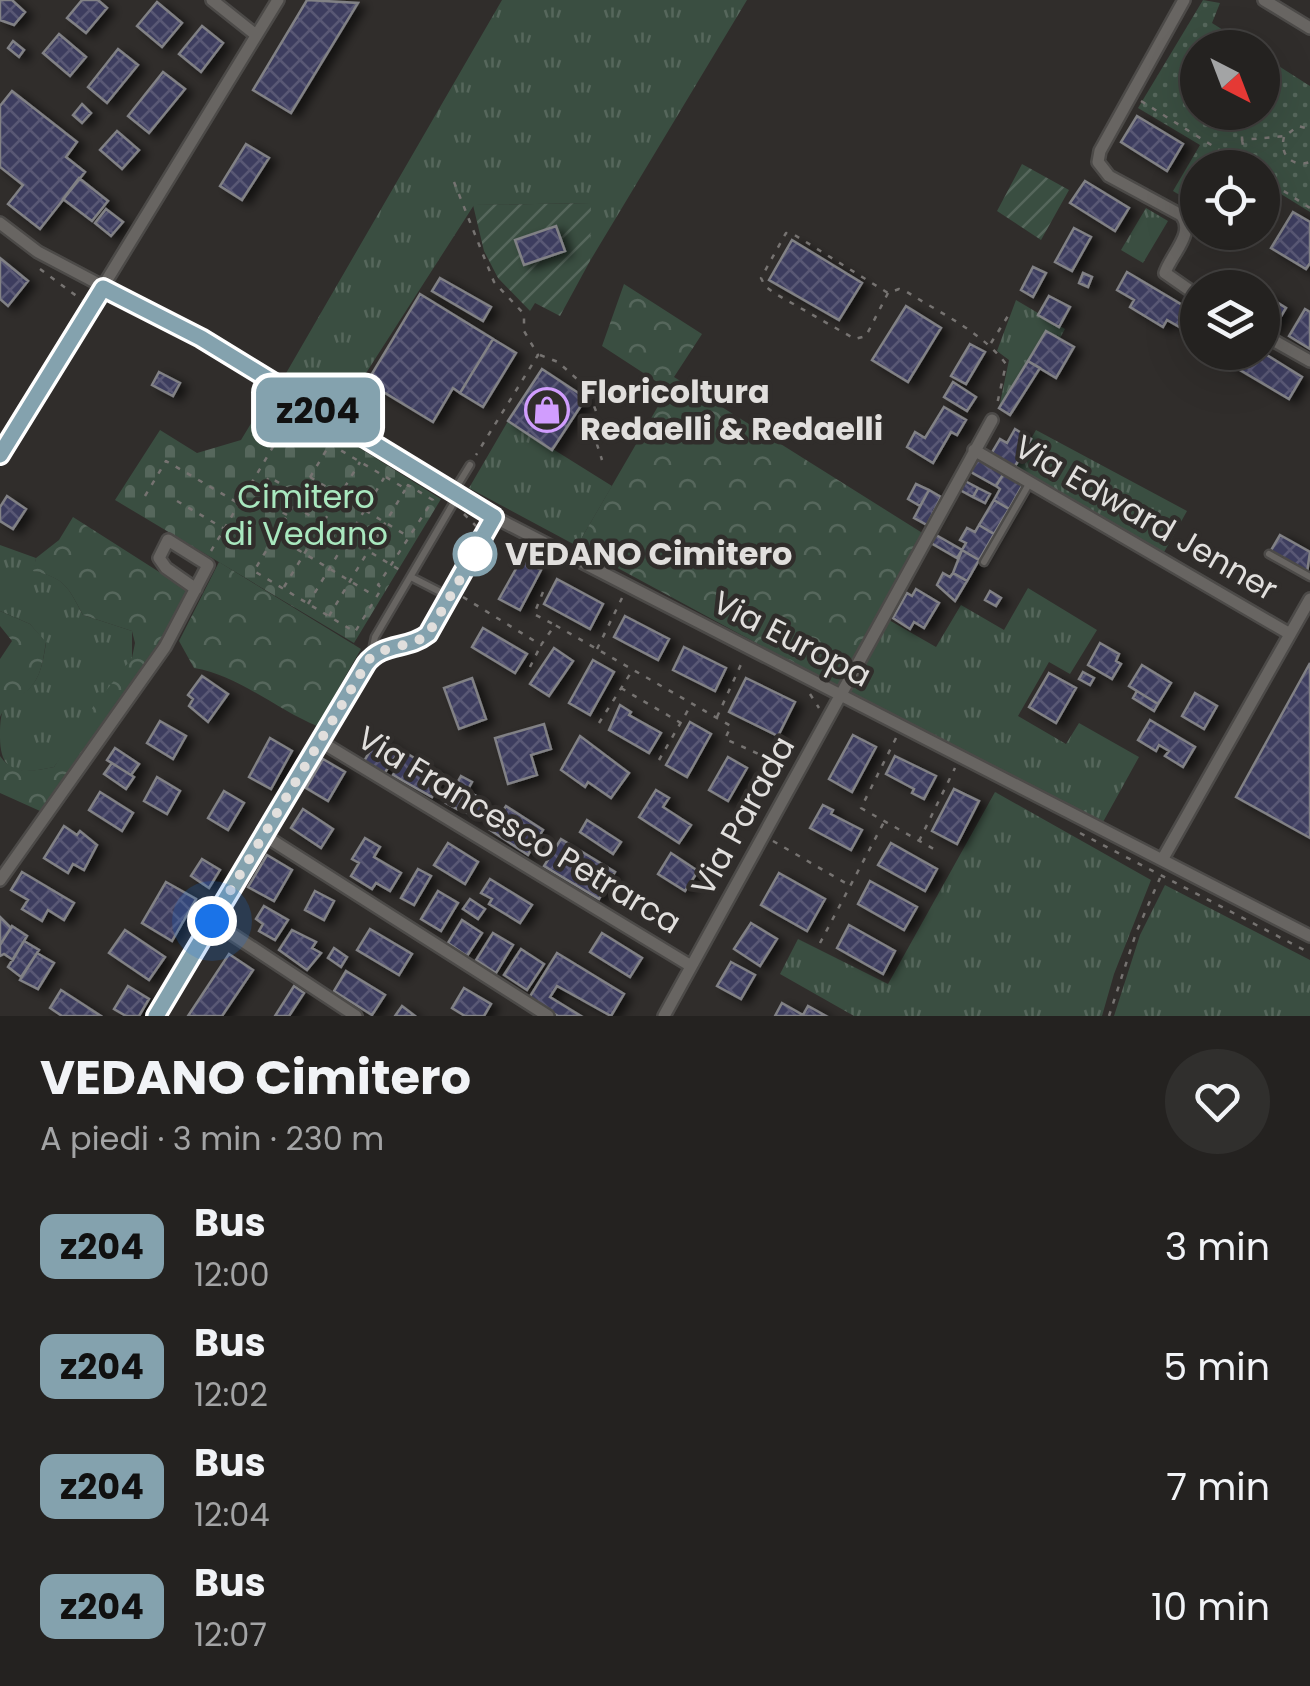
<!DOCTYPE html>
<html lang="it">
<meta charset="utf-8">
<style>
:root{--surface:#242220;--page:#302f2d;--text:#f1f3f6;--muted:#a3a4a5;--line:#413f3e}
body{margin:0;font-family:Poppins,sans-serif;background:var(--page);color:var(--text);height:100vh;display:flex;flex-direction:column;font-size:38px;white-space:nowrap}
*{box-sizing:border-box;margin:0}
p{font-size:32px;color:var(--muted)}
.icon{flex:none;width:55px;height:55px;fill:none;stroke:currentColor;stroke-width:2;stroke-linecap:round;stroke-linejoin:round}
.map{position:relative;height:1016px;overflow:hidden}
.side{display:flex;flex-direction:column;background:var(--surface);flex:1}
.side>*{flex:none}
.badge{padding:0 20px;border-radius:15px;font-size:35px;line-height:65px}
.needle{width:65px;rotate:138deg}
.fabs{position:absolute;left:1180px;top:30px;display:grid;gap:20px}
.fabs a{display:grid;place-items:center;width:100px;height:100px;border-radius:50%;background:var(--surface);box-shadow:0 10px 40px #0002,0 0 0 2px var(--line);font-size:50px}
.you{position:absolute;width:50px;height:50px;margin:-25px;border:8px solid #fff;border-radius:50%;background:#1a73e8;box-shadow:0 0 0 15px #1a73e833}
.map>.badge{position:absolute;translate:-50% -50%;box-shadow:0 0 0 5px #fff}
.round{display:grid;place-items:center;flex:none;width:105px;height:105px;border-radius:52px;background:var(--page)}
.headline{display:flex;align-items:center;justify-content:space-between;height:170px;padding:0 40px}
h1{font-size:48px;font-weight:700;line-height:75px}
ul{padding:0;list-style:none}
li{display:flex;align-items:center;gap:30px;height:120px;padding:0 40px}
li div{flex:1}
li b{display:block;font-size:38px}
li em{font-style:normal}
li .badge{min-width:110px;font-weight:700;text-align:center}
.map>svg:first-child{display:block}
</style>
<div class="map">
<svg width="1310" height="1016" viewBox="0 0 1310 1016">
<defs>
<pattern id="grass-tufts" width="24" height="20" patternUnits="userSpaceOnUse" patternTransform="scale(2.5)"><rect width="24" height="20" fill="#3a4e41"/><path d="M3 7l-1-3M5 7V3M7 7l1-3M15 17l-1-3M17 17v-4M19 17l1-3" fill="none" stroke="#56675c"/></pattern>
<pattern id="forest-crowns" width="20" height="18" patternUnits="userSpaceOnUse" patternTransform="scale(2.5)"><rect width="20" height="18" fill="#3a4e41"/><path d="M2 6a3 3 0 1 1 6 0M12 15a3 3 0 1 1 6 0" fill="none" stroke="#56675c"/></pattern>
<pattern id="cemetery-stones" width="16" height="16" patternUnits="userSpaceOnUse" patternTransform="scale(2.5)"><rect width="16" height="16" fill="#3a4e41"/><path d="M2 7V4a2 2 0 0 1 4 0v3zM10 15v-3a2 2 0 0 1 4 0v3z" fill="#56675c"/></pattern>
<pattern id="park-dots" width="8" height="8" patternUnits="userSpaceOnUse" patternTransform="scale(2.5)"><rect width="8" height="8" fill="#3a4e41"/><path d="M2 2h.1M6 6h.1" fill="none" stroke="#56675c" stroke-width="1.8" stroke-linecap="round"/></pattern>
<pattern id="garden-furrows" width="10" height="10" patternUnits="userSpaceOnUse" patternTransform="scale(2.5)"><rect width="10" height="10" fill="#3a4e41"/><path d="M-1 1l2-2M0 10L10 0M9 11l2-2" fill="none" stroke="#56675c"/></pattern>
<pattern id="building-cross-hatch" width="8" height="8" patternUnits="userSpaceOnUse" patternTransform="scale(2.5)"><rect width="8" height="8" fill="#3e3e5e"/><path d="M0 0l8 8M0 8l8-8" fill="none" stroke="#5a5975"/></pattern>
<filter id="shadow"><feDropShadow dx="7" dy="4" stdDeviation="5" flood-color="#0009"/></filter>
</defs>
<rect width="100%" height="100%" fill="#302d2b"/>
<path fill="url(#grass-tufts)" d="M502 0H747L590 261V203L474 205 341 412 285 375Z
M1146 208 1168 221 1143 263 1121 250Z
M1016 300 1065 329 1060 338 1046 331 999 408 1009 360 997 351Z
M508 421 612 486 577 546 469 488Z
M1036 430 1187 511 1163 554 1014 468Z
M0 545 36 558 34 571C65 578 68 587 83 615L132 631V658L54 767C22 774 0 776 0 737 0 727 0 714 5 706 10 700 19 697 25 692 41 680 43 661 46 643L30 624 0 611Z
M1028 588 1097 630 1070 674 1049 662 1018 716 1066 744 1079 723 1139 757 1103 822 848 693 889 620 936 647 961 605 1004 630Z
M995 792 1151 880 1114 974 1102 1016H854L780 974 798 939 888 984Z
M1165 885 1310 960V1016H1114L1140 935Z"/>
<path fill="url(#forest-crowns)" d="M624 284 702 334 674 377 924 534 839 688 577 546 668 389 602 346Z
M73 517 189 591 156 647 40 811 0 793V756C14 776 33 771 54 767L89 712 132 658 135 643 132 631 83 615C68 587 65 578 33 571L36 558 59 540Z
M219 562 361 649 317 726C276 709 238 675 194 668L179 641Z
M0 611 30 624 46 642C43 659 42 676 29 689 18 700 7 702 0 717V659L12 641 0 626Z"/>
<path fill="url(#cemetery-stones)" d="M270 392 441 499 354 643 115 500 160 430 197 453 241 440Z"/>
<path fill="url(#park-dots)" d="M1203 0 1220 3 1212 23 1250 47 1198 48V112H1262L1263 56 1310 86V212L1263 183 1262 168H1198L1197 205 1173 191 1200 145 1138 108Z"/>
<path fill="url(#garden-furrows)" d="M1022 164 1069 190 1041 240 997 211Z
M591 203 590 261 560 316 535 303 530 311 498 278 484 251 473 205Z"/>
<path fill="url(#building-cross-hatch)" stroke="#818185" stroke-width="2.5" filter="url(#shadow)" d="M0 0H12L25 12 14 25 0 20Z
M82 0H98L107 8 86 33 67 18Z
M307 0 358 3 291 113 253 90Z
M157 2 182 23 162 47 137 26Z
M202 26 223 43 201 72 179 54Z
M59 34 86 57 70 76 43 53Z
M13 41 24 50 19 57 8 48Z
M118 49 138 65 107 103 88 87Z
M163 72 185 89 149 133 128 116Z
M12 91 77 142 66 157 85 172 40 229 8 204 23 185 0 167V106Z
M82 104 91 113 82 123 73 115Z
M1137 116 1183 144 1167 171 1121 142Z
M117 131 139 150 122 169 100 150Z
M246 144 269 158 242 200 220 186Z
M79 178 108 201 92 221 63 199Z
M1085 181 1129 208 1115 231 1070 203Z
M106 209 123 222 111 236 95 223Z
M1293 212 1310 222V263L1306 269 1271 248Z
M556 226 565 251 524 265 515 240Z
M1074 228 1091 237 1072 271 1055 262Z
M792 240 862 283 839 320 769 280Z
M0 258 28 281 8 306 0 299Z
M1033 267 1046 273 1033 297 1021 290Z
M1127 272 1194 312 1183 329 1167 320 1163 327 1130 307 1134 300 1117 290Z
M1083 273 1092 277 1088 287 1079 283Z
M440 278 491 307 483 321 432 291Z
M1262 293 1286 308 1271 333 1262 328Z
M420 294 493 339 460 393 453 388 433 422 367 382Z
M1049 296 1070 307 1059 327 1038 315Z
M906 306 941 328 908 382 872 360Z
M1305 309 1310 312V349L1289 336Z
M1046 331 1074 347 1056 378 1028 361Z
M493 339 516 353 483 407 460 393Z
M970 344 985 352 966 384 951 376Z
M1228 352H1262L1302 377 1289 399 1223 360Z
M1028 361 1040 368 1010 415 999 408Z
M542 369 586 398 552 450 508 421Z
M159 372 180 383 173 396 152 385Z
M953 382 976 397 967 411 944 397Z
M944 407 966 420 957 435 951 432 933 463 907 447 915 432 925 438Z
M1015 429 1031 439 1014 468 991 454 1000 439 1007 443Z
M977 457 1004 473 996 486 969 471Z
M1004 473 1023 484 1009 509 994 500 1000 489 996 486Z
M965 481 978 488 973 497 960 490Z
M916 484 929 490 920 506 908 499Z
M978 488 990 494 985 503 973 497Z
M929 490 941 497 927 525 914 518Z
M7 496 26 509 13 529 0 521V507Z
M994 500 1009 509 994 534 979 525Z
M979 525 994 534 979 560 962 550 966 543 960 540 967 528 975 532Z
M936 535 962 550 957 558 931 543Z
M1280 535 1310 552 1307 573 1270 552Z
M962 550 979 560 967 581 953 573Z
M521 560 541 570 520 610 499 599Z
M943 573 950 577 953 573 967 581 955 601 937 585Z
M557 579 603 604 590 629 544 604Z
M916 589 939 603 924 628 914 622 910 629 893 618 907 593 912 596Z
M990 591 1001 598 996 606 985 600Z
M625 616 669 639 658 660 614 637Z
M483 628 527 654 515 673 472 647Z
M1100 643 1119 654 1116 661 1121 664 1112 679 1088 665Z
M684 647 726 668 715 691 673 670Z
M554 648 573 661 549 696 530 684Z
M593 660 614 672 590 715 569 703Z
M1310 663V838L1236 797Z
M1142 665 1171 683 1158 704 1129 686Z
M1083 672 1094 678 1090 685 1079 679Z
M1049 673 1076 688 1056 723 1029 707Z
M202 676 228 694 208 722 189 706 193 699 188 695Z
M472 678 486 719 459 729 444 688Z
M746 678 795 702 778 736 729 712Z
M1137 691 1158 704 1154 711 1133 698Z
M1195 693 1217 706 1204 729 1182 716Z
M620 705 631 712 629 715 661 733 649 753 609 730Z
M1150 720 1195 747 1183 767 1165 756 1169 751 1159 745 1156 751 1138 740Z
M160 721 186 736 173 759 147 743Z
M690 722 711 734 687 777 666 765Z
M544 724 551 749 531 755 537 775 508 784 495 738Z
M853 735 876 747 852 792 829 779Z
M580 736 629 773 611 798 588 782 585 787 561 770Z
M270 738 292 751 271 789 249 777Z
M378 738 399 751 384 774 364 761Z
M115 748 139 764 131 775 107 760Z
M406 753 445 776 432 797 393 775Z
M895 756 936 776 924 799 912 793 914 789 886 774Z
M728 757 747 768 728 801 709 790Z
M323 759 345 772 328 801 306 788Z
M112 763 134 777 126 789 104 774Z
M461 776 472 782 457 809 446 803Z
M157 777 180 791 167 814 144 801Z
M954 789 979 801 957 844 932 831Z
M656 790 669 798 663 807 691 825 679 843 639 817Z
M224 791 244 803 228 830 208 818Z
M100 792 133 813 122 831 89 810Z
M473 794 488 803 478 819 464 811Z
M823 805 833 810 831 814 862 830 851 850 810 828Z
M506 806 543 830 528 855 490 830Z
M303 809 333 829 321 848 291 828Z
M587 820 621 842 613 854 580 832Z
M64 826 77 835 80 831 97 845 84 870 73 864 68 873 44 858Z
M365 838 380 847 374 857 401 873 390 891 376 883 372 889 351 876 359 863 352 859Z
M561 839 615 872 599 899 544 866Z
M448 843 478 862 465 884 434 865Z
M891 843 937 869 925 891 878 865Z
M671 853 698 871 685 891 658 874Z
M267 855 292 870 274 901 248 887Z
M202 859 220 870 209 888 191 876Z
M418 869 431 876 414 905 401 898Z
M22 872 74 903 64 920 48 910 42 921 22 909 28 900 11 890Z
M779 873 825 899 807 931 761 905Z
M490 879 532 905 520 923 489 904 492 899 481 893Z
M870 881 917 907 904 930 858 904Z
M166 882 196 899 172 941 142 923Z
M315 891 334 901 324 920 305 910Z
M438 891 458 903 441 931 421 919Z
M470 899 485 909 478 919 463 909Z
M264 906 288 920 275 940 259 931 263 924 256 919Z
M0 917 11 928 0 945Z
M462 920 482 933 467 956 448 943Z
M751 923 777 939 760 966 734 949Z
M849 925 895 951 883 974 837 948Z
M12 926 27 936 13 960 4 954 0 956V945Z
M370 929 412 954 399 975 357 950Z
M125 930 165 957 149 980 109 953Z
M292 930 316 942 312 948 321 953 307 970 279 950Z
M493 933 513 945 496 973 476 960Z
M602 933 642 958 630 977 590 952Z
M24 941 39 950 21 977 8 967Z
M334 948 347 957 341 967 328 958Z
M521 949 544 964 527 990 504 975Z
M37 953 54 963 38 989 20 980Z
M557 953 624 994 611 1016 557 986 550 997 581 1016H558L529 998Z
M229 954 253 970 222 1016H188Z
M731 962 755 975 741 999 717 986Z
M346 971 385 995 372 1015 334 991Z
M128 986 149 999 139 1016H126L114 1009Z
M294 986 304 993 289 1016H275Z
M464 988 491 1004 484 1016H465L452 1008Z
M61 990 101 1016H62L50 1008Z
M782 1003 803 1015 808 1006 826 1016H775Z
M402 1006 415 1016H395Z"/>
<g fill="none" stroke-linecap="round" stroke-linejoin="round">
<g stroke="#4c4a48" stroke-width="11">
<path id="service" d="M454 491 470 465
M1269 554 1310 577
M984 562 1029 484
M411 577 450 597
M371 656 375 637 457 497"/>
</g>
<g stroke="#4c4a48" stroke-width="16">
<path id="minor" d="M212 0 256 35
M1184 0 1100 151 1098 162 1109 176 1181 215C1196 233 1171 254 1165 273L1198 296
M1264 0 1310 28
M0 223 38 252 201 338 494 517 1310 936
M1262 334 1310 361
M974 450 1290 634
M0 455 278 0
M318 740 691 966
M262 834 548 1016
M1162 860 1310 599
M0 880 165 647 208 565 168 540 159 558 166 568 196 589
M212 921 356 1016
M156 1016 366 664C382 642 409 650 428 634L494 517
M664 1016 992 420"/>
</g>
<path stroke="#767371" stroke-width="2.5" stroke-dasharray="5 8" stroke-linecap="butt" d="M1198 78 1190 93 1198 108
M1141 101 1248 168
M1237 112 1242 120V140L1285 136 1298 126 1310 129
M1284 137C1279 155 1293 168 1310 162
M1219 168 1227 154 1244 150 1242 140
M1262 177 1310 208
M454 182 494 282 524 314V331L538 355 476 455
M1190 207 1198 200
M40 269 82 300
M888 293 866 336 855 339 774 293 765 286 761 278 786 233 793 234 888 293 899 289 907 292C940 313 982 332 1006 364L996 409
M991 343 1008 316
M540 355 558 362 587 388 599 419 595 438 602 460
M330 444 406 489 408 485 433 500 378 585 382 588 355 632 254 571Z
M310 477 409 537
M145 496 166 461 238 503
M177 501 223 528
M294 506 403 572
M464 514 476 526
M287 515 257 497 269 477 298 494
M275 536 375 596
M211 551 292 415
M284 587 360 462
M543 592 534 614 555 625
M463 597 541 645 555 625 731 726 725 739 788 767
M308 604 384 478
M329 616 405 490
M597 649 622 598
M530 667 540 647
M621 688 681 723
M810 694 819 708
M717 717 743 660
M599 723 632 671
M896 738 861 808 939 852
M659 760 691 705
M1080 833 1310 953
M773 841 849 885
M919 841 955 768
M820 943 884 822
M1109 1016 1136 933 1160 878"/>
<use href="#service" stroke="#686562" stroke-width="6"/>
<use href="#minor" stroke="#686562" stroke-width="11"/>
</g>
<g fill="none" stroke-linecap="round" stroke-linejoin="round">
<g stroke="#fff" stroke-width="22">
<path id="line" d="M0 455 103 288 201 338 494 517 428 634C408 650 382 642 366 664L156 1016"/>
</g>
<use href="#line" stroke="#84a2ae" stroke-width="15"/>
<path stroke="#e1dfdd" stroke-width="10" stroke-dasharray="0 18" d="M212 921 370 658C388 644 411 648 428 634L475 554"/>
</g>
<defs>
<g id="shop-ring" transform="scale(2.25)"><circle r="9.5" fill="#302d2b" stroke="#d19dfe" stroke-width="1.5"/><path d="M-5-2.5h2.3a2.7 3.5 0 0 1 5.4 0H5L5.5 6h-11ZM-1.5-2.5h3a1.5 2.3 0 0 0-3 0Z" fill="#d19dfe"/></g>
</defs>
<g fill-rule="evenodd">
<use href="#shop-ring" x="547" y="410"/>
</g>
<circle fill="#fff" stroke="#84a2ae" stroke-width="5" cx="475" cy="554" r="20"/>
<g text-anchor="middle" stroke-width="9" stroke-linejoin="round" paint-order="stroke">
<g font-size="32" font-weight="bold" fill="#e1dfdd" stroke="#302d2b" text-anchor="start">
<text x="580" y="403">Floricoltura<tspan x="580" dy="37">Redaelli &amp; Redaelli</tspan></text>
</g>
<g font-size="32" fill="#a9e8bf" stroke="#302d2b">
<text x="306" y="508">Cimitero<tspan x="306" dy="37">di Vedano</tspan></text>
</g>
<g font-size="32" fill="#e1dfdd" stroke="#302d2b">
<text transform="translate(1146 518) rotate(30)" y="11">Via Edward Jenner</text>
<text transform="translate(792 639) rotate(27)" y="11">Via Europa</text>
<text transform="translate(743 816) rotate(-61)" y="11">Via Parada</text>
<text transform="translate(519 830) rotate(31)" y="11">Via Francesco Petrarca</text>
</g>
<g font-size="32" font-weight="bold" fill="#e1dfdd" stroke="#302d2b" text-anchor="start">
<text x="505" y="565">VEDANO Cimitero</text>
</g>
</g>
</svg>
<div class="fabs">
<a><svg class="needle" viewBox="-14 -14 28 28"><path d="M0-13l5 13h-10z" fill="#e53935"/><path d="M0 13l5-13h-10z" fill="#a3a4a5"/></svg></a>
<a><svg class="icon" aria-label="locate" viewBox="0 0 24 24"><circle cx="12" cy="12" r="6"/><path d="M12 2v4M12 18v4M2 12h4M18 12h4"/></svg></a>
<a><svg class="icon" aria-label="layers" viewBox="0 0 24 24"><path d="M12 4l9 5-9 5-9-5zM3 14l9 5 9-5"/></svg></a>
</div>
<div class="you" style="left:212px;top:921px"></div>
<b class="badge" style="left:318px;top:410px;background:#84a2ae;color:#111">z204</b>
</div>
<section class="side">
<div class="headline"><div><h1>VEDANO Cimitero</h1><p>A piedi · 3 min · 230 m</p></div><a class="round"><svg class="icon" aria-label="heart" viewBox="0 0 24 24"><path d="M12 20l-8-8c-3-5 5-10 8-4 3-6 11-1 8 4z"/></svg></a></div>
<ul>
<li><span class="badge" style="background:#84a2ae;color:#111">z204</span><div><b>Bus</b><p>12:00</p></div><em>3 min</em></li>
<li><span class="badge" style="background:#84a2ae;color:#111">z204</span><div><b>Bus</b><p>12:02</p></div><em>5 min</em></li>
<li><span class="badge" style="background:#84a2ae;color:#111">z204</span><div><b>Bus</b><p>12:04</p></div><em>7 min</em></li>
<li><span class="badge" style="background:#84a2ae;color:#111">z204</span><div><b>Bus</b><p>12:07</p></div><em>10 min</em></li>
</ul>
</section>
